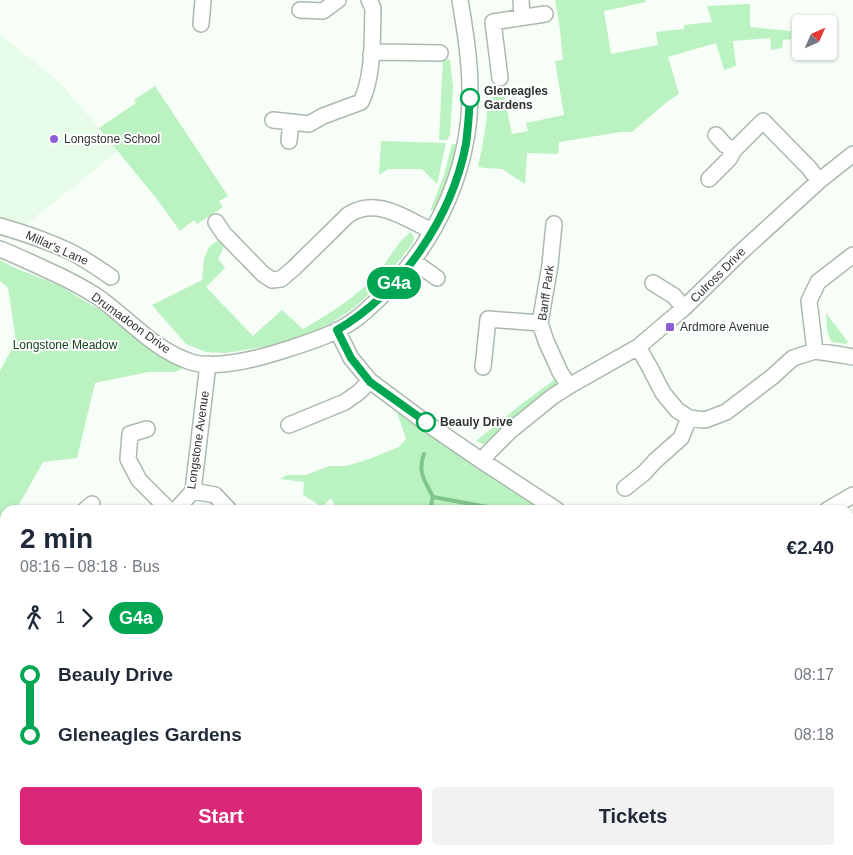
<!DOCTYPE html>
<meta charset="utf-8">
<style>
:root{--surface:#fff;--page:#f2f2f3;--text:#1f2937;--muted:#747a83;--accent:#db2777}
body{margin:0;font-family:Arial,sans-serif;background:var(--page);color:var(--text);height:100vh;display:flex;flex-direction:column;font-size:19px;white-space:nowrap}
*{box-sizing:border-box;margin:0}
p{font-size:16px;color:var(--muted)}
.icon{flex:none;width:28px;height:28px;fill:none;stroke:currentColor;stroke-width:2;stroke-linecap:round;stroke-linejoin:round}
.map{position:relative;flex:1;overflow:hidden}
.details{position:absolute;left:0px;top:505px;width:854px;height:350px;display:flex;flex-direction:column;background:var(--surface);border-radius:15px 15px 0 0;box-shadow:0 1px 4px #0004}
.details>*{flex:none}
.badge{padding:0 10px;border-radius:16px;font-size:18px;line-height:32px}
.needle{width:32px;rotate:45deg}
.tools{position:absolute;left:792px;top:15px;display:grid;gap:10px}
.tools a{display:grid;place-items:center;width:45px;height:45px;border-radius:5px;background:var(--surface);box-shadow:0 1px 4px #0004;font-size:25px}
.map>.badge{position:absolute;translate:-50% -50%;box-shadow:0 0 0 2px #fff}
.legs{display:flex;align-items:center;gap:8px;height:55px;padding:0 20px;font-size:16px}
.legs p{margin-inline-start:auto}
.headline{display:flex;align-items:center;justify-content:space-between;height:85px;padding:0 20px}
h1{font-size:28px;font-weight:700;line-height:38px}
.primary-button{display:flex;gap:10px;margin-top:auto;padding:10px 20px}
.primary-button a{flex:1;height:58px;border-radius:5px;background:var(--accent);color:#fff;font-size:20px;font-weight:700;line-height:58px;text-align:center}
.primary-button a+a{background:var(--page);color:var(--text)}
ul{padding:0 20px;list-style:none}
li{display:flex;align-items:center;gap:18px;height:60px;font-size:19px}
li i{display:grid;place-items:center;width:8px;height:100%;margin:0 6px;background:currentColor}
li i::after{content:'';width:12px;height:12px;margin:-6px;border:4px solid;border-radius:50%;background:var(--surface)}
li p{margin-inline-start:auto}
li:first-child i{background:linear-gradient(#0000 50%,currentColor 0)}
li:last-child i{background:linear-gradient(currentColor 50%,#0000 0)}
.map>svg:first-child{display:block}
</style>
<div class="map">
<svg width="853" height="855" viewBox="0 0 853 855">
<rect width="100%" height="100%" fill="#f6fef7"/>
<path fill="#e6fbe8" d="M0 34 62 85 118 151 25 225 0 218Z"/>
<path fill="#bbf2c1" d="M555 0H646V2L604 11 611 54 658 45 656 32 684 29V25L712 22 707 6 750 4V27L791 31V39L783 40 782 48 771 50 770 38 733 41 736 66 724 70 716 43 668 57 679 94 668 101 632 132H621L559 142 558 154 527 153 525 184 502 169 485 168 478 167C483 144 488 121 487 98L504 96 512 134 528 131 526 123 564 115 555 61 563 60 559 21Z
M443 59 450 60 453 87 450 135 447 140H439Z
M155 86 228 196 219 201 223 207 197 224 194 220 180 231 156 198 99 128 136 103 134 100Z
M381 141 446 143 437 184 422 169H388L379 175Z
M452 144H457L458 147 454 162 437 208 430 211 444 175Z
M411 232 414 238 412 244 392 270 367 296 351 310 331 323 305 336 279 344 226 353 206 352 186 344 152 305 202 280 204 259 209 247 221 238C226 246 223 251 218 258L225 268 206 287 253 336 282 310 303 329C330 313 357 297 377 274 389 260 397 242 411 232Z
M0 260 15 268 58 285 107 314 121 326 183 368 175 372H148L95 383 77 458 43 462 16 510H5V543L0 546V371L16 341 8 288 0 281Z
M826 313 848 342 846 344 832 342C826 333 827 324 826 313Z
M557 378V384L555 387 490 441 483 444 476 441 524 402Z
M396 409 416 426 426 433 429 431 546 510H337L331 498 322 507 303 495 304 482 280 479 287 475H306L329 466H346L369 459 399 447 406 439Z
M5 693V763L0 767V696Z"/>
<g fill="none" stroke-linecap="round" stroke-linejoin="round">
<path stroke="#82c58b" stroke-width="4" d="M424 454C417 472 425 481 433 497
M433 497 504 510
M430 510 433 497
M0 802 5 795"/>
<g stroke="#acb9ad" stroke-width="18">
<path id="minor" d="M521 0 522 17
M300 10 323 11 338 0
M201 24 203 0
M371 55 379 52 440 53
M500 78 493 22 545 14
M273 120 309 124 323 116 361 102C374 76 372 36 373 8L369 0
M716 135 725 145 734 150
M289 141 291 122
M709 179 729 159 734 150 763 121 809 168 819 181
M216 222 224 234 263 274 272 280 281 279 294 268 348 215C377 196 406 219 432 231
M554 224 550 265 540 323 546 341 560 372 569 386
M0 226C24 233 48 241 71 252 85 259 98 268 111 277
M0 249C15 255 30 262 45 269 63 277 81 286 98 297 129 319 154 350 191 362 217 370 264 357 291 348 312 341 335 334 353 321 365 313 376 301 387 291 439 237 471 166 470 90 470 60 465 30 460 0
M413 261 437 278
M653 283 674 296 684 308
M337 330 351 358 370 381 425 422 482 461 557 510
M815 351 809 301 818 282 853 255
M483 367 488 319 540 323
M689 418 705 420 726 412 772 377 793 358 815 351 842 355 853 357
M289 425 345 402 359 392 370 381
M147 429 130 434 128 459 139 480 169 510
M482 461 489 452 510 431 552 397 569 386 638 347 684 308 740 253 819 181 853 154
M625 488 644 473 655 461 681 438 689 418 677 410 663 393 649 366 638 347
M193 491 215 495 229 510
M85 510 92 504
M176 510 193 491 208 364
M827 510 853 495
M849 689 853 696
M849 767 853 764
M404 850 406 855
M138 855 147 850
M780 855 787 850"/>
</g>
<use href="#minor" stroke="#fff" stroke-width="15"/>
</g>
<g fill="none" stroke-linecap="round" stroke-linejoin="round">
<g stroke="#fff" stroke-width="11">
<path id="line-1" d="M426 422 370 382 351 358 337 330C401 293 452 217 466 144 468 129 469 114 470 98"/>
</g>
<use href="#line-1" stroke="#00a651" stroke-width="8"/>
</g>
<g fill="#fff" stroke="#00a651" stroke-width="2.5">
<circle cx="470" cy="98" r="9"/>
<circle cx="426" cy="422" r="9"/>
</g>
<g fill="#8b5ed8" stroke="#fff" stroke-width="2">
<circle cx="54" cy="139" r="5"/>
<rect x="665" y="322" width="10" height="10" rx="2.5"/>
</g>
<g text-anchor="middle" stroke-width="4" stroke-linejoin="round" paint-order="stroke">
<g font-size="12" font-weight="bold" fill="#2e342f" stroke="#fff" text-anchor="start">
<text x="484" y="95">Gleneagles<tspan x="484" dy="14">Gardens</tspan></text>
<text x="440" y="426">Beauly Drive</text>
</g>
<g font-size="12" fill="#2e342f" stroke="#fff" text-anchor="start">
<text x="64" y="143">Longstone School</text>
<text x="680" y="331">Ardmore Avenue</text>
</g>
<g font-size="12" fill="#2e342f" stroke="#fff">
<text transform="translate(57 248) rotate(24)" y="4">Millar's Lane</text>
<text transform="translate(718 275) rotate(-45)" y="4">Culross Drive</text>
<text transform="translate(546 293) rotate(-82)" y="4">Banff Park</text>
<text transform="translate(131 323) rotate(36)" y="4">Drumadoon Drive</text>
<text transform="translate(198 440) rotate(-82)" y="4">Longstone Avenue</text>
</g>
<g font-size="12" fill="#13431d" stroke="#fff">
<text x="65" y="349">Longstone Meadow</text>
</g>
</g>
</svg>
<div class="tools">
<a><svg class="needle" viewBox="-14 -14 28 28"><path d="M0-13l5 13h-10z" fill="#e53935"/><path d="M0 13l5-13h-10z" fill="#747a83"/></svg></a>
</div>
<b class="badge" style="left:394px;top:283px;background:#00a651;color:#fff">G4a</b>
<section class="details">
<div class="headline"><div><h1>2 min</h1><p>08:16 – 08:18 · Bus</p></div><b>€2.40</b></div>
<div class="legs"><svg class="icon" aria-label="walk" viewBox="0 0 24 24"><circle cx="13" cy="4" r="2"/><path d="M13 8l-2 6 4 7M11 14l-3 7M7 12l3-4h3l4 4"/></svg>1<svg class="icon" aria-label="forward" viewBox="0 0 24 24"><path d="M9 5l7 7-7 7"/></svg><b class="badge" style="background:#00a651;color:#fff">G4a</b></div>
<ul>
<li><i style="color:#00a651"></i><b>Beauly Drive</b><p>08:17</p></li>
<li><i style="color:#00a651"></i><b>Gleneagles Gardens</b><p>08:18</p></li>
</ul>
<div class="primary-button"><a>Start</a><a>Tickets</a></div>
</section>
</div>
